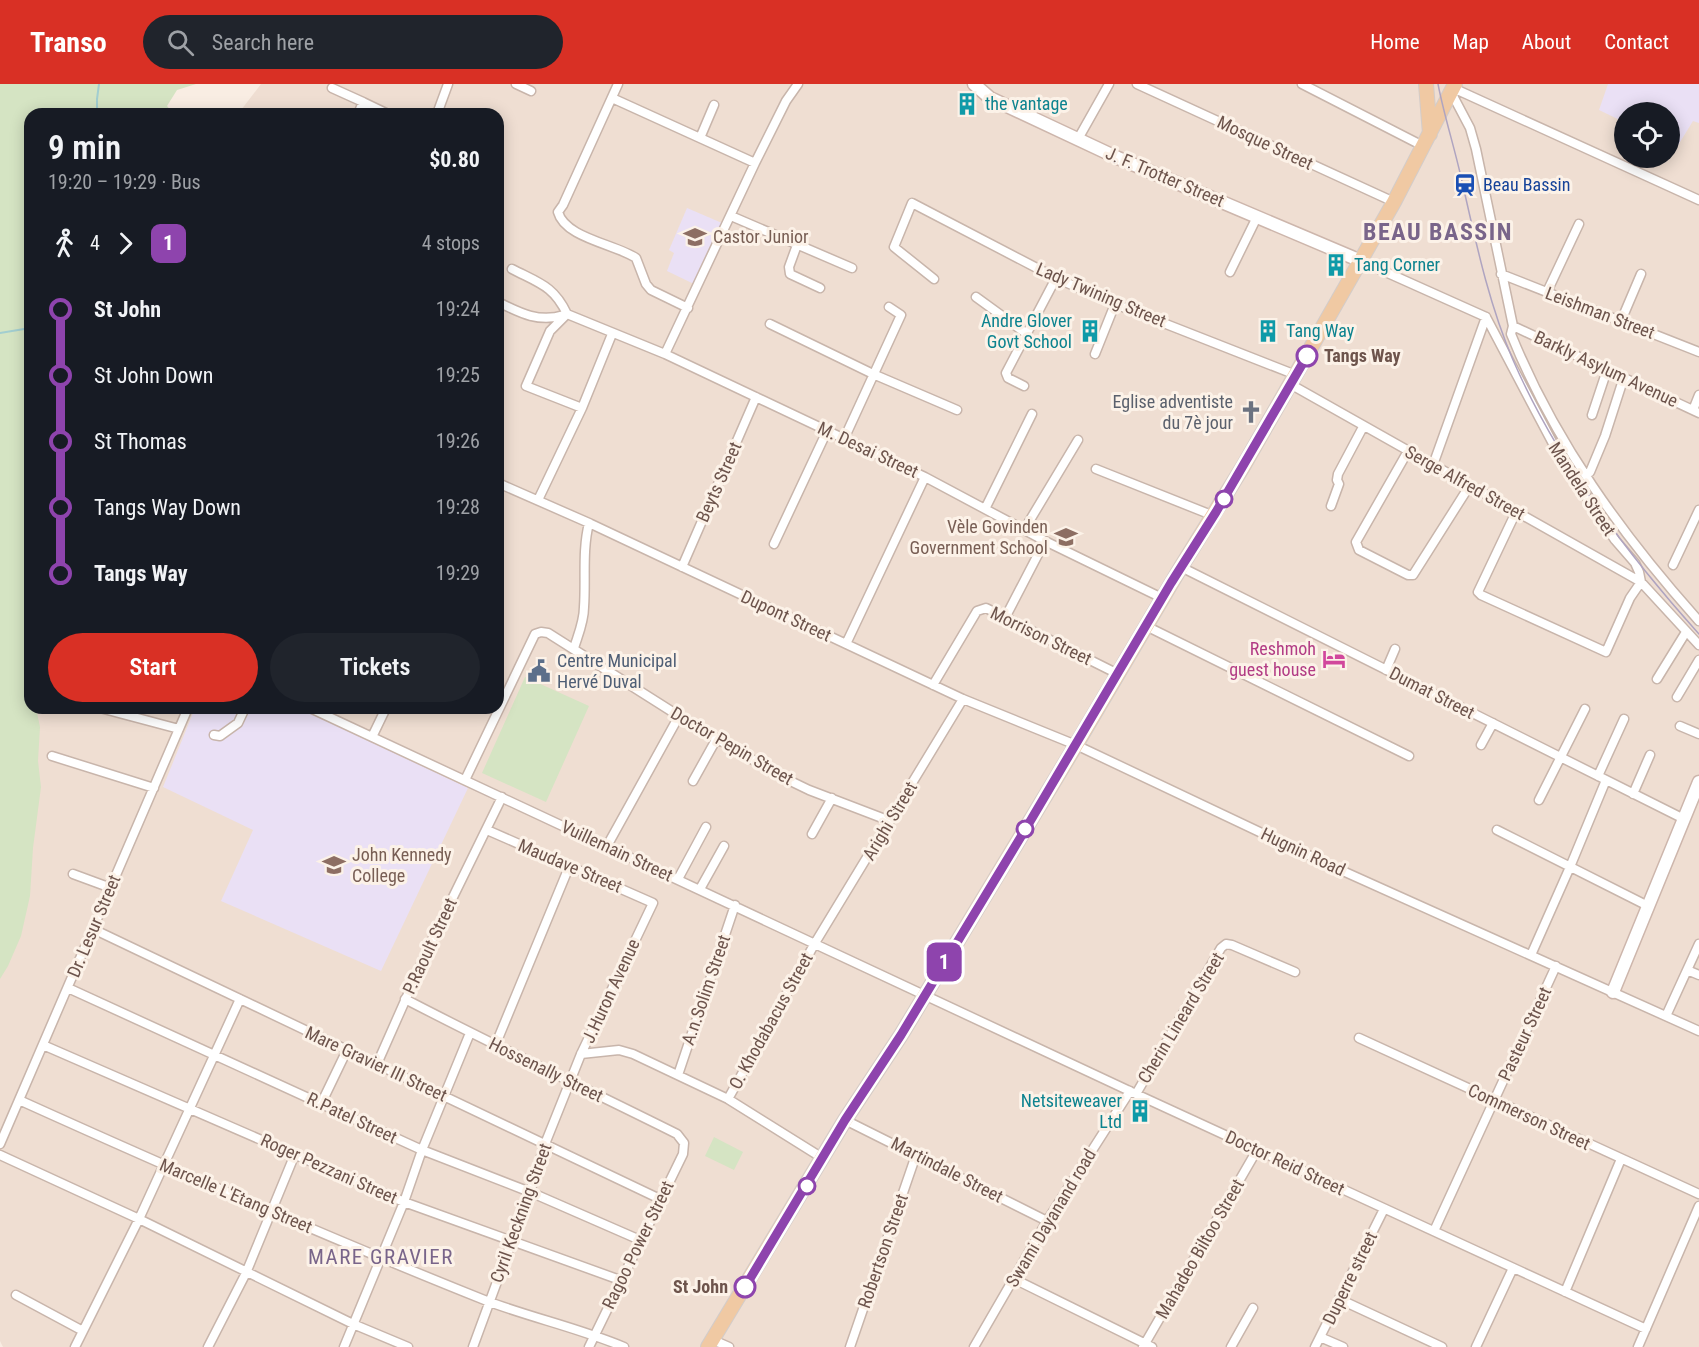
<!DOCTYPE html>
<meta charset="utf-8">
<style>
:root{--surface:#171b24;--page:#20242c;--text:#f1f3f6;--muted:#9ea1a6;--accent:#d93025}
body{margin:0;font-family:"Roboto Condensed",sans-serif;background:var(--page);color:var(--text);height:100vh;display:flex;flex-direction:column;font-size:22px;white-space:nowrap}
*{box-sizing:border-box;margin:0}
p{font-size:20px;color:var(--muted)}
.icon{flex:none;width:33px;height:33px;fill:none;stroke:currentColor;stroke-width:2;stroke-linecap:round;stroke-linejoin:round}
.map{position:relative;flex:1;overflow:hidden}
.panel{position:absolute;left:24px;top:24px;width:480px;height:606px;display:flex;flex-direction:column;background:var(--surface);border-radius:18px;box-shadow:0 3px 15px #0003}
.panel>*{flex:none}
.badge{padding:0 12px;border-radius:9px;font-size:21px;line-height:39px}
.tools{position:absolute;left:1614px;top:18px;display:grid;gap:12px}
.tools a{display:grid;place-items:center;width:66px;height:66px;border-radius:50%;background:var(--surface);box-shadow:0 3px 15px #0003;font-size:30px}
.map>.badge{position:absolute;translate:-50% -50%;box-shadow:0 0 0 3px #fff}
.legs{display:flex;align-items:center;gap:9px;height:66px;padding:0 24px;font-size:20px}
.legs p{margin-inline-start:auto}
.summary{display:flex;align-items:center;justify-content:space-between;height:102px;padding:0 24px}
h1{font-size:33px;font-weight:600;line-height:45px}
.primary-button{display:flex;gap:12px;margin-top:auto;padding:12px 24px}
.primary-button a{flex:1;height:69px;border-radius:36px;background:var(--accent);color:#fff;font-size:24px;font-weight:600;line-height:69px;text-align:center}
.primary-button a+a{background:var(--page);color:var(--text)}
ul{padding:0 24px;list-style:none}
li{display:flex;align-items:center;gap:21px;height:66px;font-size:22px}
li i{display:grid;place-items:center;width:9px;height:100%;margin:0 8px;background:currentColor}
li i::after{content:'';width:15px;height:15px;margin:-8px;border:4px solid;border-radius:50%;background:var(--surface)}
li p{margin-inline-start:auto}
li:first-child i{background:linear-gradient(#0000 50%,currentColor 0)}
li:last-child i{background:linear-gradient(currentColor 50%,#0000 0)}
header{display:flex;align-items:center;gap:36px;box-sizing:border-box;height:84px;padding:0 30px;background:var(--accent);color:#fff}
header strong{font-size:28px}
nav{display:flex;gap:33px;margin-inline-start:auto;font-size:21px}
.search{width:420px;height:54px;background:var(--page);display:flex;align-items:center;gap:15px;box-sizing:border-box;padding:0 21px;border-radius:33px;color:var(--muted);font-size:22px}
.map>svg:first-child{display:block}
</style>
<header>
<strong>Transo</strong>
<div class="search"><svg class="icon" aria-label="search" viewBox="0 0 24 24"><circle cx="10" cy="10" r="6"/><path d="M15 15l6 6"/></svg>Search here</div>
<nav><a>Home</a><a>Map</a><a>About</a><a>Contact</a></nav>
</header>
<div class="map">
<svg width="1699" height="1263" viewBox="0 0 1699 1263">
<rect width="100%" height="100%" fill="#f9ede3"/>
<path fill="#efded2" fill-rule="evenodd" d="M261 0H1699V1263H3L0 1257V873L30 624H498V30H238ZM1624 28H1670V74H1624Z"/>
<path fill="#eae0f5" d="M1608 0H1699V39L1693 37 1677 63 1670 60V28H1624V38L1599 26Z
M687 124 722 139 694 200 667 187 674 169 669 166Z
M195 624H300L468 704 381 887 221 817 253 746 163 703Z"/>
<path fill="#d5e4c3" d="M0 0H196L177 6 167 22 174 30H30V624H36L40 643 38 677 41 703 33 764 30 812 21 852 8 882 0 895Z
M525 593 589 622 546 718 482 689Z
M714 1053 743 1068 734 1086 705 1072Z"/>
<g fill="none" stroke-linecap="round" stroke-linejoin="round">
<path stroke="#a2ced0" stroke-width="2" d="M97 30V15L99 0
M0 249 30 244"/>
<g stroke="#c8b5ab" stroke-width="11">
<path id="street" d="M516 0 531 7
M618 0 563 121 558 128C565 154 615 160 636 174L646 200 651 206 688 224
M1137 0 1394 118
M1302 0 1423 62
M332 4 363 18
M1453 4 1699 116
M1451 8 1470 44 1476 65 1513 242 1511 250C1554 357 1622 451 1699 537
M612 14 755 79
M358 30 363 18 388 30
M437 30 448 0
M700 54 714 21
M1078 55 1109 0
M731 132 852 184
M797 161 789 183 790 190 820 204
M1361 177 1486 233
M512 185C539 199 554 202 567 230
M1230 188 1257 133
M1501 190 1699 268
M934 195 894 163 912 119 1056 194 1115 220 1296 291
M1547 208 1579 140
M976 213 1027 250
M498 218C520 229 539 239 564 231
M567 230 665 270 925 393 1045 457 1162 514
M567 230 550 247 526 302 582 324 612 250
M1486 233 1560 373 1615 456 1635 479 1639 488 1641 498 1699 561
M1621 237 1641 190
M770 240 873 290 957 326
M1513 242 1699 329
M665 270 755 79 786 17 798 0
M1095 270 1115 220
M1290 300 1641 498 1630 514 1606 568 1481 511 1478 508 1516 428
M1024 302 1008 294 1006 289 1056 194
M1693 326 1699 311
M1592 331 1607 286
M844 355 901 231 889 223
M1408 367 1356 458 1359 466 1408 491H1413L1470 401
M1433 381 1486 233
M1096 385 1214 432
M1590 388 1605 352 1624 293
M498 399 589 439 963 615 1076 661 1325 779 1699 947
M538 416 582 324
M1331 422 1339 400 1337 396 1338 390 1363 343
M985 425 1032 330
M1024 446 1078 356
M774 460 827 347
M1673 481 1699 426
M682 483 756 313
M1181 483 1684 735
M1005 534 1045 457
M1146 542 1409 672
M846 560 925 393
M574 564C578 551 584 538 584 523 586 495 582 467 589 439
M1386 586 1395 565
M1657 595 1686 548
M933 601 977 527 986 524 1118 590
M1677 613 1699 576
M100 624 179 645
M310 624 1136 1010 1646 1245
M1680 642 1699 650
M214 651 220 652 238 639 245 624
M372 653 386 624
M1481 661 1493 639
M52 672 154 704
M1598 692 1624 635
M465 696 535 550 541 548 548 549 679 632 780 692 809 706 890 737
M693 697 717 654
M1633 710 1650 671
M1539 716 1585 625
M1497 746 1648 822
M812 750 832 714
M607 762 679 632
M73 790 111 804
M678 795 706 743
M700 805 724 762
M93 845 660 1115
M1531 871 1570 783 1606 696
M1687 886 1699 891
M68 904 422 1066 530 1108 640 1156
M405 915C495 962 587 1005 677 1050L684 1059 683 1070 589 1263
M1666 932 1699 860
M1359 954 1699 1110
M43 961 404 1118 620 1196
M495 962 569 783
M581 970 619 966 633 970 728 1015 824 1075
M377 980 431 858 502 713
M678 991 735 821
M1136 1010 1221 864 1226 860 1232 861 1295 888
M728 1015 815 859 963 615
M19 1016C174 1086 329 1154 487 1217 532 1234 579 1244 624 1263
M321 1020 347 966
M845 1036 1047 1137
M0 1060 188 624
M0 1071 139 1135 353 1240 408 1263
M1434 1147 1556 882
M1014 1195 1152 1263
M1565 1208 1621 1075
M16 1211 83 1247
M1339 1215 1442 1263
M1320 1253 1343 1263
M713 1256 729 1263
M75 1263 139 1135 240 915
M208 1263 246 1189 295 1070
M344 1263 404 1118 422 1066 470 949
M473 1263 530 1108 545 1060 581 970 653 819 487 746
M850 1263 916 1071
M974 1263 1047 1137 1130 1007
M1143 1263 1257 1066
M1231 1263 1253 1224
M1315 1263 1384 1125
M1476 1263 1513 1184
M1638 1263 1699 1122"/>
</g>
<g stroke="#cdb6ac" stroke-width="15">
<path id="secondary" d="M974 0 990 14 1118 74 1361 177
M1613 908 1699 698"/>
</g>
<g stroke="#d3ccc9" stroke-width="16">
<path id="primary" d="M1426 0 1430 50
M708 1263 845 1036 901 951 1076 661 1181 483 1244 381 1394 118 1455 0"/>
</g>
<use href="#street" stroke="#fff" stroke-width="8"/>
<use href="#secondary" stroke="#fff" stroke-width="12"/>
<use href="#primary" stroke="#f0c9a3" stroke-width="14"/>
<path stroke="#afa4c0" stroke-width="1.5" d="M1438 0C1444 31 1454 62 1461 93 1475 154 1488 218 1513 276 1557 377 1626 469 1699 550"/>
</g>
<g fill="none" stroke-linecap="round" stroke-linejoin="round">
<g stroke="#fff" stroke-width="14">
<path id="line-1" d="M745 1203 845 1036 901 951 1022 751 1171 499 1216 428 1307 272"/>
</g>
<use href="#line-1" stroke="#8e44ad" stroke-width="9"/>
</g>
<defs>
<g id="building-bare" transform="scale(1.8)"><path d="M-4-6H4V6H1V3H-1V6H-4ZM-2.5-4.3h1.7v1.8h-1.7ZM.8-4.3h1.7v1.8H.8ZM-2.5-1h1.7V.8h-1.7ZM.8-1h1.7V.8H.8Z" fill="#0f9aa8" stroke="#fcf2e8" stroke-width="2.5" paint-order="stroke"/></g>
<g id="station-bare" transform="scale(1.8)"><path d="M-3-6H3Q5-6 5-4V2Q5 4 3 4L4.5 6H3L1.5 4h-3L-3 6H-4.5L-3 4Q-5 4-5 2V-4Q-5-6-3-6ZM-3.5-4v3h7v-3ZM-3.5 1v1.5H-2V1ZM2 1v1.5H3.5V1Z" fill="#1a4fb4" stroke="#fcf2e8" stroke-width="2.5" paint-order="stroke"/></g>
<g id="school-bare" transform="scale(1.8)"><path d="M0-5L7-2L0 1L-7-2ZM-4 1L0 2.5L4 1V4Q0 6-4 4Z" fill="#8d6e63" stroke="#fcf2e8" stroke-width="2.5" paint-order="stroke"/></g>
<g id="church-bare" transform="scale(1.8)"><path d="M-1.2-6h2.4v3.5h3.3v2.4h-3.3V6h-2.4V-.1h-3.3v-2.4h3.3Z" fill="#6b7280" stroke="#fcf2e8" stroke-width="2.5" paint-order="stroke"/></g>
<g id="hotel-bare" transform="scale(1.8)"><path d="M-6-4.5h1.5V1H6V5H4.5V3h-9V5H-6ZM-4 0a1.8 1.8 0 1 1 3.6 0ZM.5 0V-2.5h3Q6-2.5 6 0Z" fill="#d1479c" stroke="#fcf2e8" stroke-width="2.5" paint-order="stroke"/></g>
<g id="civic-bare" transform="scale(1.8)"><path d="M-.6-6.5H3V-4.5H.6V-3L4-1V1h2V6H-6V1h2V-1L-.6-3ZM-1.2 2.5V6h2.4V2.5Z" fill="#5c6f8a" stroke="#fcf2e8" stroke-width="2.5" paint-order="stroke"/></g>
</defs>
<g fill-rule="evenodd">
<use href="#building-bare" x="967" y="20"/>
<use href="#station-bare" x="1465" y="101"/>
<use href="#school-bare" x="695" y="153"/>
<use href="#building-bare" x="1336" y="181"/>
<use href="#building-bare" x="1090" y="247"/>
<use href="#building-bare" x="1268" y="247"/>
<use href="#church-bare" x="1251" y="328"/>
<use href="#school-bare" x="1066" y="453"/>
<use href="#hotel-bare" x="1334" y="575"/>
<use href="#civic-bare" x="539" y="587"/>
<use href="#school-bare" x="334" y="781"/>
<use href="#building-bare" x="1140" y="1027"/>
</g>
<g fill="#fff" stroke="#8e44ad" stroke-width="3">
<circle cx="1307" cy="272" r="10"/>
<circle cx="1224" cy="415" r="8"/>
<circle cx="1025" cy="745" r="8"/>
<circle cx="807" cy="1102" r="8"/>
<circle cx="745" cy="1203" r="10"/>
</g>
<g text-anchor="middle" stroke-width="6" stroke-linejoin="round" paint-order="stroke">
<g font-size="18" fill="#0d838f" stroke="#fcf2e8" text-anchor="start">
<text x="985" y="26">the vantage</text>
<text x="1354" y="187">Tang Corner</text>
<text x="1072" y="243" text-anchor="end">Andre Glover<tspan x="1072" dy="21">Govt School</tspan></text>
<text x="1286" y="253">Tang Way</text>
<text x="1122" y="1023" text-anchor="end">Netsiteweaver<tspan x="1122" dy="21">Ltd</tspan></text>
</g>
<g font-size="18" fill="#6d544c" stroke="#fcf2e8">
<text transform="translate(1265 59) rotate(25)" y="6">Mosque Street</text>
<text transform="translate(1165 93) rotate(23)" y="6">J. F. Trotter Street</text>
<text transform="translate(1101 211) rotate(23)" y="6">Lady Twining Street</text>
<text transform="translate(1600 229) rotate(21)" y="6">Leishman Street</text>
<text transform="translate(1606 285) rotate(25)" y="6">Barkly Asylum Avenue</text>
<text transform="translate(868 366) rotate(25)" y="6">M. Desai Street</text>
<text transform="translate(719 398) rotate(-66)" y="6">Beyts Street</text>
<text transform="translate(1465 399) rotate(29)" y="6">Serge Alfred Street</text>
<text transform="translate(1582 405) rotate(57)" y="6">Mandela Street</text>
<text transform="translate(786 532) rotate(25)" y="6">Dupont Street</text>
<text transform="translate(1041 552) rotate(26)" y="6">Morrison Street</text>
<text transform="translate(1432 609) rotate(27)" y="6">Dumat Street</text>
<text transform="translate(732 662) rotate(30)" y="6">Doctor Pepin Street</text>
<text transform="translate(890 737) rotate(-59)" y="6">Arighi Street</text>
<text transform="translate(617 767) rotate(25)" y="6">Vuillemain Street</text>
<text transform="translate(1303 768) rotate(25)" y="6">Hugnin Road</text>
<text transform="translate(570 782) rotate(23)" y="6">Maudave Street</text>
<text transform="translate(94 842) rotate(-67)" y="6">Dr. Lesur Street</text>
<text transform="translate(430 862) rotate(-65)" y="6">P.Raoult Street</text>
<text transform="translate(706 906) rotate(-71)" y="6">A.n.Solim Street</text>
<text transform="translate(611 907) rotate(-65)" y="6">J.Huron Avenue</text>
<text transform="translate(1181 934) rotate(-59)" y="6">Cherin Lineard Street</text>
<text transform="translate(771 937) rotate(-61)" y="6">O. Khodabacus Street</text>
<text transform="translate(1525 950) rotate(-65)" y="6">Pasteur Street</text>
<text transform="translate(376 980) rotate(25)" y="6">Mare Gravier III Street</text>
<text transform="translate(546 986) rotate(26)" y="6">Hossenally Street</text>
<text transform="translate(1529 1033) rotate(25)" y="6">Commerson Street</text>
<text transform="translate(352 1034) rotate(25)" y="6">R.Patel Street</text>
<text transform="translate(1285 1079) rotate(25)" y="6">Doctor Reid Street</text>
<text transform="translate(329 1085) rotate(24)" y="6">Roger Pezzani Street</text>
<text transform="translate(947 1086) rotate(27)" y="6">Martindale Street</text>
<text transform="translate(236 1112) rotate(23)" y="6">Marcelle L'Etang Street</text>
<text transform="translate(521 1129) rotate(-70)" y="6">Cyril Keckning Street</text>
<text transform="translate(1051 1134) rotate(-59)" y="6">Swami Dayanand road</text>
<text transform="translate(638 1161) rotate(-64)" y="6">Ragoo Power Street</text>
<text transform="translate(1200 1165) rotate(-60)" y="6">Mahadeo Biltoo Street</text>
<text transform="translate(883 1167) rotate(-71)" y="6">Robertson Street</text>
<text transform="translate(1350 1194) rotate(-64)" y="6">Duperre street</text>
</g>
<g font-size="18" fill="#164399" stroke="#fcf2e8" text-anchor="start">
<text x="1483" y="107">Beau Bassin</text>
</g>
<g font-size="18" fill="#785e54" stroke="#fcf2e8" text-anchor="start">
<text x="713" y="159">Castor Junior</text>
<text x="1048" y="449" text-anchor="end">Vèle Govinden<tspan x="1048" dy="21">Government School</tspan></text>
<text x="352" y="777">John Kennedy<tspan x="352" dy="21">College</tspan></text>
</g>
<g font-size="18" font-weight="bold" fill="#6d544c" stroke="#fcf2e8" text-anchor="start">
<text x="1324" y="278">Tangs Way</text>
<text x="728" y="1209" text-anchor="end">St John</text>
</g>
<g font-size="18" fill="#5b616d" stroke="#fcf2e8" text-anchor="end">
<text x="1233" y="324">Eglise adventiste<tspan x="1233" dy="21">du 7è jour</tspan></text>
</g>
<g font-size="18" fill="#b23c85" stroke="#fcf2e8" text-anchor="end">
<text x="1316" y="571">Reshmoh<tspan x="1316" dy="21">guest house</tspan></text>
</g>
<g font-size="18" fill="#4e5e75" stroke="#fcf2e8" text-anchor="start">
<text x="557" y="583">Centre Municipal<tspan x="557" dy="21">Hervé Duval</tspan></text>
</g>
<g font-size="21" letter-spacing="1.5" fill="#79658a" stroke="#fcf2e8">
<text x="381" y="1180">MARE GRAVIER</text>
</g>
<g font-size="24" font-weight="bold" letter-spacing="1.5" fill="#79658a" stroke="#fcf2e8">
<text x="1438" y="156">BEAU BASSIN</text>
</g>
</g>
</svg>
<div class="tools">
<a><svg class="icon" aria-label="locate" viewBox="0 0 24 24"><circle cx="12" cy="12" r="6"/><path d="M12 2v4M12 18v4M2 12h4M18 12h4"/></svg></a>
</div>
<b class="badge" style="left:944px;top:878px;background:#8e44ad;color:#fff">1</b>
<section class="panel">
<div class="summary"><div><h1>9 min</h1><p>19:20 – 19:29 · Bus</p></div><b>$0.80</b></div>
<div class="legs"><svg class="icon" aria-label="walk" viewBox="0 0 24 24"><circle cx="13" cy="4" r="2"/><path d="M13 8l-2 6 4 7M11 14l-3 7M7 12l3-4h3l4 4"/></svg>4<svg class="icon" aria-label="forward" viewBox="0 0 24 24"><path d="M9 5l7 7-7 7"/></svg><b class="badge" style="background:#8e44ad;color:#fff">1</b><p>4 stops</p></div>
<ul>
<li><i style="color:#8e44ad"></i><b>St John</b><p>19:24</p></li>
<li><i style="color:#8e44ad"></i><span>St John Down</span><p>19:25</p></li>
<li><i style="color:#8e44ad"></i><span>St Thomas</span><p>19:26</p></li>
<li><i style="color:#8e44ad"></i><span>Tangs Way Down</span><p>19:28</p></li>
<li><i style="color:#8e44ad"></i><b>Tangs Way</b><p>19:29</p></li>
</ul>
<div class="primary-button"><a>Start</a><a>Tickets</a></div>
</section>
</div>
